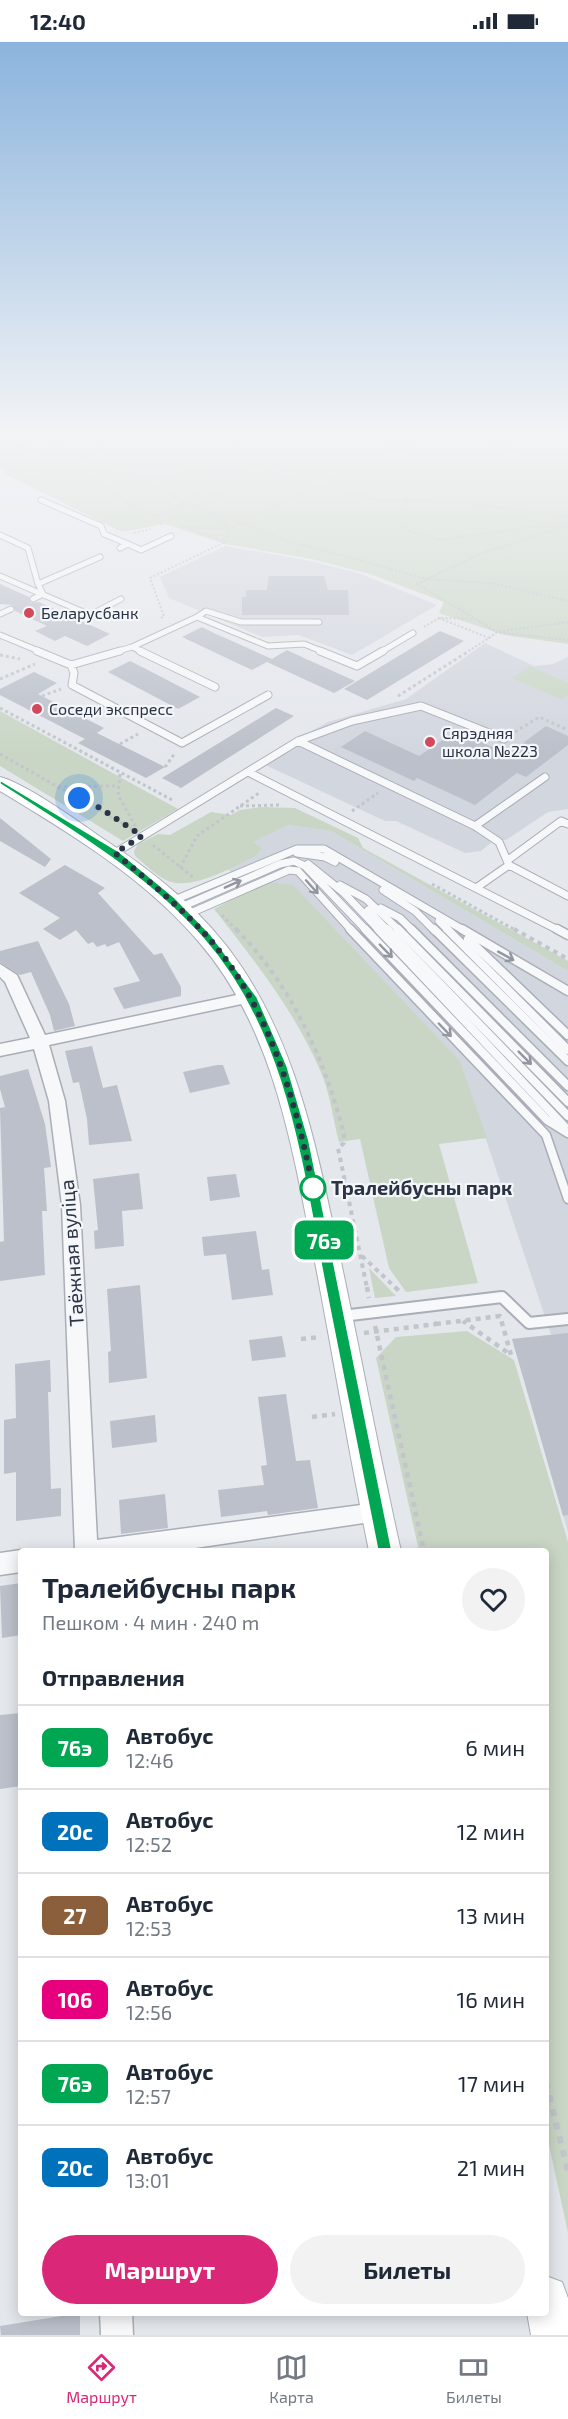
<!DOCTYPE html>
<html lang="ru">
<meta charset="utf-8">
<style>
:root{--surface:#fff;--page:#f2f2f3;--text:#1f2937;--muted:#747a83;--line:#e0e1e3;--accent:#db2777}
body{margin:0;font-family:"Exo 2",sans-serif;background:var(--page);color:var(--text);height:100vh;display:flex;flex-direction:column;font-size:22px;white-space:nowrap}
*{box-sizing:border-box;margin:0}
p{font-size:20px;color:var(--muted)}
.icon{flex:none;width:33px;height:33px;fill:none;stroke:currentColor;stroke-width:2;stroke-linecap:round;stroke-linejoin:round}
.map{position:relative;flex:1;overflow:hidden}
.panel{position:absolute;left:18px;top:1506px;width:531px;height:768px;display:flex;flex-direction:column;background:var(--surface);border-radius:6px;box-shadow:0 3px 15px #0003}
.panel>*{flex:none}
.badge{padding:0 12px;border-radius:9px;font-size:21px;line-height:39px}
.you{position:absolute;width:30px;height:30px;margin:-15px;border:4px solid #fff;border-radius:50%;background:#1a73e8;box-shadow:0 0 0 9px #1a73e833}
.map>.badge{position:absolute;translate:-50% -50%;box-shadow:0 0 0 3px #fff}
h2{padding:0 24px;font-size:22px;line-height:54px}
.round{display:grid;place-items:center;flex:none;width:63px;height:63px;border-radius:32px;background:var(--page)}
.overview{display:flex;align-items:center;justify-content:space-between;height:102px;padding:0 24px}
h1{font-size:28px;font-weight:700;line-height:45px}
.action{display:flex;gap:12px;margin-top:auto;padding:12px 24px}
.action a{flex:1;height:69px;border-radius:36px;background:var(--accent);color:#fff;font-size:24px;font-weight:700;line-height:69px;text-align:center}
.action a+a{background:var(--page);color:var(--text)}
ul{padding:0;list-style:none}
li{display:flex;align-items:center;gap:18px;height:84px;padding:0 24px;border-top:2px solid var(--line)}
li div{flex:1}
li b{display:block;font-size:22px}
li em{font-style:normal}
li .badge{min-width:66px;font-weight:700;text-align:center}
.status{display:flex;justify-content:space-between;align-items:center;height:42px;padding:0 30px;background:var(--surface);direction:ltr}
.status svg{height:16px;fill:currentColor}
.tab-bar{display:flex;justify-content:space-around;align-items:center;height:84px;border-top:2px solid var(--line);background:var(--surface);font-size:16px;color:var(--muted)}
.tab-bar a{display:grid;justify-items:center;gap:3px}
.tab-bar .selected{color:var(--accent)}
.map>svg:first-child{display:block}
</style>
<div class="status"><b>12:40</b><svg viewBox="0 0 49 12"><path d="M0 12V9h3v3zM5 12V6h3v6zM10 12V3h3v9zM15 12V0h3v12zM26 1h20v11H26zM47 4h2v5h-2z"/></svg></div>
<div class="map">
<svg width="568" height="2293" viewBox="0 0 568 2293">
<rect width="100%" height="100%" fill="#e4e7ec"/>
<path fill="#d2d6de" d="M225 504 311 519 361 532 437 563 352 613 299 593 262 595 169 556 160 535Z
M485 601 534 624 553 622 568 615V767L548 770 506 798 493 799 481 809 465 811 396 779H385L257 719 328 680 406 657Z
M288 783 331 789 568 929V1490L512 1297 551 1293 460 1019 248 848 228 827 256 814 252 800Z"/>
<path fill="#c9d6c5" d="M0 392H568V602L504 593 439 571 444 560 370 532 312 517 225 502 165 482 122 490 7 433 0 425Z
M530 624 568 641V653L561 657 512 636Z
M0 669 178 767 123 799 0 724Z
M261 765 295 766 358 796 363 806 568 919V929L331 789 288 783 253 800 262 806 256 814C235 824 192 849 168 839 156 834 145 822 135 814L134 809 138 802 158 792 170 793 211 770 231 773 240 768Z
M265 840 293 843 460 1019 487 1096 439 1102 478 1241 406 1250 389 1226 360 1097 339 1100C333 1077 330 1050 320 1028 294 968 254 918 214 867Z
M369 1226 396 1254 375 1256Z
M467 1289 514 1318 568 1500V2191L546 2089V1509H419L376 1316 396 1295Z"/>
<path fill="#bbc0ca" d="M269 534H324L328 548H348L349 573H242V555H246V548H267Z
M0 542 29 555 31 561 39 560 110 592 87 604 65 594 55 599 35 589 47 584 15 569 13 563 0 562Z
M202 585 214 591 272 617 252 628 182 595Z
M440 589 464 599 367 658 344 647Z
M287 608 304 616 355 639 334 651 267 620Z
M130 619 144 626 200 655 178 667 108 630Z
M34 630 57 641 38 652 104 686 97 691 165 725 146 736 78 701 85 697 0 653V647Z
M276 666 294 674 181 746 162 736Z
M546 684 568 694V703L526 735 517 731 475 763 417 736 414 739 341 705 365 689 419 714 456 689 508 712Z
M0 776 51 817 45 825 0 799Z
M65 823 105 846 98 851 154 913 162 911 181 945V954L124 967 113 946 140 939 119 900 107 905 105 902 97 905 93 900 88 902 76 888 60 898 43 887 60 876 19 851Z
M38 899 69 962 75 984 54 989 50 973 31 930 20 933 0 920V909Z
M92 1004 103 1046 117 1043 132 1099 89 1103 87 1077 79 1040 73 1041 65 1009Z
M217 1023H223L230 1042 190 1051 183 1030Z
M28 1027 45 1082 51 1125 44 1126 47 1169H42L45 1233 0 1239V1200L4 1199 0 1066 5 1065 0 1047V1034Z
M139 1131 143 1167 122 1169 124 1204 95 1207 94 1189 98 1188 93 1137Z
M236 1132 240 1155 210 1159 207 1135Z
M256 1189 262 1228 269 1227 273 1253 232 1258 226 1212 204 1214 202 1195Z
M140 1243 147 1336 109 1341 108 1310 111 1309 107 1247Z
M568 1291V1473L563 1474 512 1297Z
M282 1294 286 1315 252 1319 249 1298Z
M50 1318 51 1350H48L51 1447 61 1446V1474L16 1479V1430L4 1432V1378L16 1376 15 1322Z
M286 1352 296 1419 310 1418 318 1466 268 1473 267 1469 221 1475 218 1448 264 1443 261 1424 267 1423 258 1355Z
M155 1373 157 1400 112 1406 110 1379Z
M165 1452 168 1486 121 1492 119 1458Z
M21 1541V1593L2 1596 0 1544Z
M21 1671V1744L0 1747V1673Z
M80 2271V2293H1L0 2284Z"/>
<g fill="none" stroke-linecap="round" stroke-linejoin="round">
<g stroke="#a9aeb7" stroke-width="7">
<path id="lane-far3" d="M41 458 101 484 104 492 128 502
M0 493 28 506 38 542
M120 506 128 502 141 508 171 494
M0 534 90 573 121 557
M33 557 43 552 38 542 100 515
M0 572 11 567
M197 575 206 569 241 580H319
M0 593 41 610
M132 605 143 610
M115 610 132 605 197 575 268 604 304 602 324 610
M381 610 413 591"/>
</g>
<g stroke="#a9aeb7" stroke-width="9">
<path id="lane-far2" d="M37 609 71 623 74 631 72 643 182 701 268 653
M140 609 215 645
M320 609 357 624 383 609
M71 623 120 609
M298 699 475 784 499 800 509 823
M250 731 560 889
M475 784 545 735
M115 811 298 699 352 679 421 664 504 697
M297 811 325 815 335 820
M508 818 561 779 568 782
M308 822 344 851 380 889
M340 843 366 857 400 889
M476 846 509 823 568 854
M383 848 415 869 435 889
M172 859 297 807H324L465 889
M179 866 280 822 294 819 305 824 367 889
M381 866 400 876 413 889
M368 868 388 889
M186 873 289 828 298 829 352 889
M439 879 449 889"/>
</g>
<g stroke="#a9aeb7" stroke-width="11">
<path id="lane-far1" d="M350 887 546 1093 568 1157
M365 887 547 1078 568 1091
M378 887 564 1084
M387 887 568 1074
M398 887 568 1060
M411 887 568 1044
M434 887 568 1019
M447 887 568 1008
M462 887 568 949
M557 887 568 893
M468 897 568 993"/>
</g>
<g stroke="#a9aeb7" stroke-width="14">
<path id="lane" d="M342 1274 502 1255 529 1281 568 1277"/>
</g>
<g stroke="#a9aeb7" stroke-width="3">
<path id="street" d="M0 922 17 933 45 993 251 950 259 955 251 960 49 1003 65 1059 80 1163 97 1498 376 1461 384 1464 387 1471 384 1478 175 1509H75L62 1163 49 1059 34 1007 0 1014V1002L30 996 5 940 0 935Z
M21 1508V1530L0 1533V1511Z
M100 2271H132L133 2293H101Z"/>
</g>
<g stroke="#a9aeb7" stroke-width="2">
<path id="secondary" d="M0 735C24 741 77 778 99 794 153 829 205 870 241 924 298 1009 317 1108 338 1206 360 1307 378 1408 401 1509H369C349 1411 333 1313 314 1215 292 1105 274 986 198 899 143 835 71 792 0 749Z
M546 2234 562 2240 568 2256V2293H531L527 2271H546Z"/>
</g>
<path stroke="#c2c5cb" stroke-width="2" stroke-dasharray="2 2" stroke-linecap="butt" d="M49 392C68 412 131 477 160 473 168 472 178 464 185 461
M379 392 407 400 405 488 440 498 568 480
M471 392 568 429
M0 402 116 423 149 422 267 432 380 458 456 459 568 475
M98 409 107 392
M0 421 37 445
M171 425C188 404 213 409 237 414
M232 427 380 412
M136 435H174L213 430
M28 440 97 409 114 410 116 423 186 461
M216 440 227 443
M205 449 222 455
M212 470 286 498 427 537 491 541 568 559
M159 473 162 485
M181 485 230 487 422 392
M190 487 225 500
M134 491 151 487
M417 542 497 590 568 598
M417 542 482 511 568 483
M161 576 164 574 150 536 225 500 230 487 207 468 186 461C214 443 233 426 239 392
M439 576 489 596 467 610
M424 585 439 576 474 577
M489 596 497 590 568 580"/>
<path stroke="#c2c5cb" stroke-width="3" stroke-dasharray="3 3" stroke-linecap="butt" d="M0 613 20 617
M0 637 35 622
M42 654 61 647
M398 654 469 609
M0 666 174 759
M80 673 90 668
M515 690 539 675 568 688
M120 702 138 692
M0 712 132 787
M165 725 175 711
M120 732 118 753 136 785
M58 745 115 744
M240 764 281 763
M352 769 378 751
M153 803 194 836
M180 826 197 794 259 751
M432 842 517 889
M222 873 238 889"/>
<path stroke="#c2c5cb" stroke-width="4" stroke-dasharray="4.5 4.5" stroke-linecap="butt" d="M236 887C292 944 324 1016 344 1092V1101L338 1106 367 1246
M514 887 568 917
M332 1140 346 1139
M362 1214 396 1246"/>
<path stroke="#c2c5cb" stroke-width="4.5" stroke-dasharray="5 5" stroke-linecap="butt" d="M367 1245 369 1256
M395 1245 402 1252
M436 1282 500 1274 511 1313 463 1279
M375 1284 424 1509
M364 1291 436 1282 432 1279
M301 1297 321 1295
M312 1375 335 1372"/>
<path stroke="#c2c5cb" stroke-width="6" stroke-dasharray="7 7" stroke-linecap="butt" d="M546 2040 568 2129"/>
<use href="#lane-far3" stroke="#f7f8fa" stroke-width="5"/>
<use href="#lane-far2" stroke="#f7f8fa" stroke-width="7"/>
<use href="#lane-far1" stroke="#f7f8fa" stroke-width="8"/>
<use href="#lane" stroke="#f7f8fa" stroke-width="10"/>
<use href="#street" fill="#f7f8fa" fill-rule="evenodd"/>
<use href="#secondary" fill="#fff" fill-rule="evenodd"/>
</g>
<defs><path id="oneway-shaft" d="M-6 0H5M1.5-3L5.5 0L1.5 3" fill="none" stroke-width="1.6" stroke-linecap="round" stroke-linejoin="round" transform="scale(1.5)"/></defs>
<g stroke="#9196a0">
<use href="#oneway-shaft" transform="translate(233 842) rotate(-24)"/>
<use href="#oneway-shaft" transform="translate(312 845) rotate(48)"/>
<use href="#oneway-shaft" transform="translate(386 909) rotate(46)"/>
<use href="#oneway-shaft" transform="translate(506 914) rotate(29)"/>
<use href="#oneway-shaft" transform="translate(445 988) rotate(46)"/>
<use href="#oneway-shaft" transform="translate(525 1016) rotate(45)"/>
</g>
<linearGradient id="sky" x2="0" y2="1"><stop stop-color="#8bb4dd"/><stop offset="0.55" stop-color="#f3f4f6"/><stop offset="1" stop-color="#f3f4f6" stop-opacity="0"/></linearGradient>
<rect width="568" height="713" fill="url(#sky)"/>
<path fill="#00a651" stroke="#fff" stroke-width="1.5" d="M0 738 118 809 175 856 211 893 257 955 287 1024 309 1099 392 1509 390 1514H380L378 1509C360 1420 343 1331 325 1242 302 1123 287 991 203 896 144 830 71 788 0 742Z"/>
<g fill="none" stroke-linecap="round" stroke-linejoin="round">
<path stroke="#2b3445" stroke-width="6" stroke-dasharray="0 10.8" d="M79 756 100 766 142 794 115 811C146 837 178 863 206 893 269 963 295 1056 313 1146"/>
</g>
<g fill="#d1495b" stroke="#f4f6f9" stroke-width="2">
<circle cx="29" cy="571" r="6"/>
<circle cx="37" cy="667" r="6"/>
<circle cx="430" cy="700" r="6"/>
</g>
<circle fill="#fff" stroke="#00a651" stroke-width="3" cx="313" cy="1146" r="12"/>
<g text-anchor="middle" stroke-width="4.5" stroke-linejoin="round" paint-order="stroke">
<g font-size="16" fill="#2b3445" stroke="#f4f6f9" text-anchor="start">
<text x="41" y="577">Беларусбанк</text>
<text x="49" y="673">Соседи экспресс</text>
<text x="442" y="697">Сярэдняя<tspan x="442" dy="18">школа №223</tspan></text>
</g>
<g font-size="20" font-weight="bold" fill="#2b3445" stroke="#f4f6f9" text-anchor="start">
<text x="331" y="1153">Тралейбусны парк</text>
</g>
<g font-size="20" fill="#2b3445" stroke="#f4f6f9">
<text transform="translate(72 1211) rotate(-94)" y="7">Таёжная вуліца</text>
</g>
</g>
</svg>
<div class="you" style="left:79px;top:756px"></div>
<b class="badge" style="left:324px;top:1198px;background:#00a651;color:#fff">76э</b>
<section class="panel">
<div class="overview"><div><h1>Тралейбусны парк</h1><p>Пешком · 4 мин · 240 m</p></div><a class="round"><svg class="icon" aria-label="heart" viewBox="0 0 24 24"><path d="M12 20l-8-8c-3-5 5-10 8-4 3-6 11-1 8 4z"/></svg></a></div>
<h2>Отправления</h2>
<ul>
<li><span class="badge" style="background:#00a651;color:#fff">76э</span><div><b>Автобус</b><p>12:46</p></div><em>6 мин</em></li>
<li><span class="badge" style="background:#0072bc;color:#fff">20с</span><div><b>Автобус</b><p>12:52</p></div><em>12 мин</em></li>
<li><span class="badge" style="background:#8b5e3c;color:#fff">27</span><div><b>Автобус</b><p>12:53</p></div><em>13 мин</em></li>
<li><span class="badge" style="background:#e6007e;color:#fff">106</span><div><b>Автобус</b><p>12:56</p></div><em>16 мин</em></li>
<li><span class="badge" style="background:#00a651;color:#fff">76э</span><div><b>Автобус</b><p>12:57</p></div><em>17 мин</em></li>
<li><span class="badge" style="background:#0072bc;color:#fff">20с</span><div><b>Автобус</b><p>13:01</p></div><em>21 мин</em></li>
</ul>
<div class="action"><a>Маршрут</a><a>Билеты</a></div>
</section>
</div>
<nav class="tab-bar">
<a class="selected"><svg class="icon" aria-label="directions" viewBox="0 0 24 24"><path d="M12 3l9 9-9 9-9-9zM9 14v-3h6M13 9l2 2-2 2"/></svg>Маршрут</a>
<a><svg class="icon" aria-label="map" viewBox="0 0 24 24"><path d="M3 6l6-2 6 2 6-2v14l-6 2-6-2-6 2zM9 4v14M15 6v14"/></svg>Карта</a>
<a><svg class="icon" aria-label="tickets" viewBox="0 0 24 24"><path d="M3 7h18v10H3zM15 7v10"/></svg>Билеты</a>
</nav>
